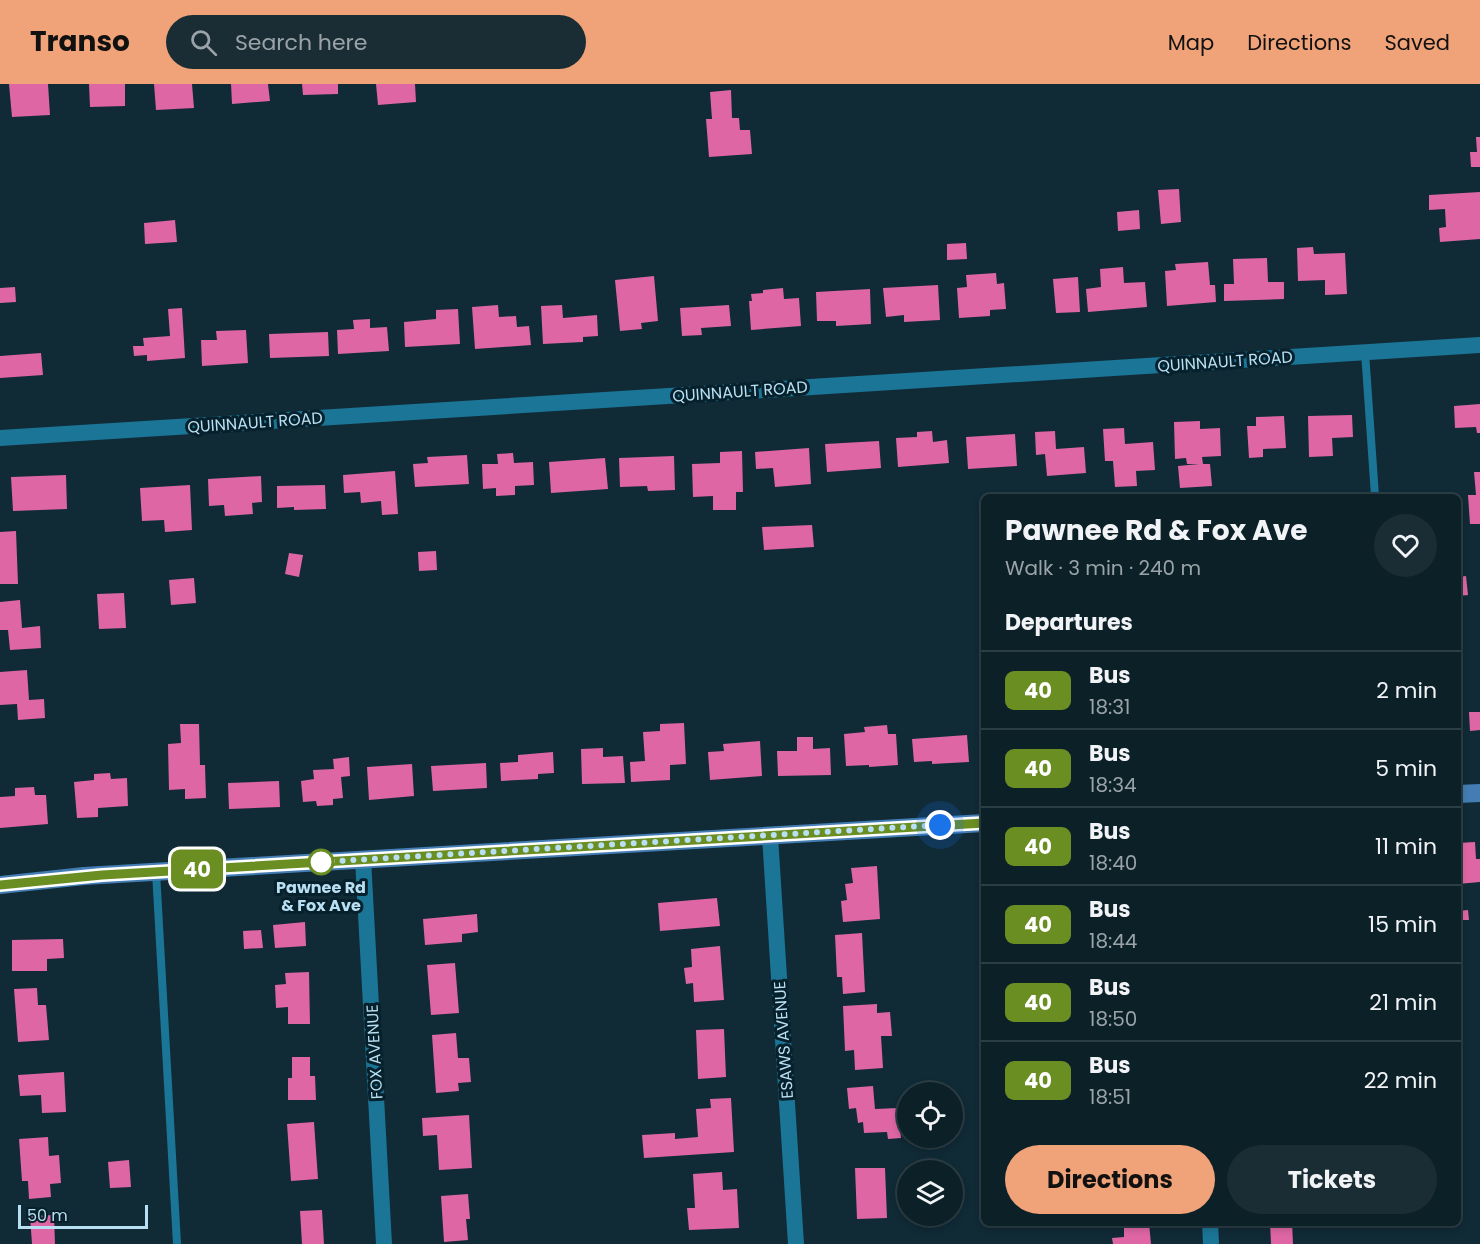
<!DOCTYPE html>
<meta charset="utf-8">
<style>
:root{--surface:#0c2028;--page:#1a2d34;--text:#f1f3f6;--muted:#9aa3a8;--line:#2c3e45;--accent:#f0a378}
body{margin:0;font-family:Poppins,sans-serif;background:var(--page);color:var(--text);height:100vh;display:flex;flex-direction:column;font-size:22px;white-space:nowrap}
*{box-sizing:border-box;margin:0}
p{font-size:20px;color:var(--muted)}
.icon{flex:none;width:33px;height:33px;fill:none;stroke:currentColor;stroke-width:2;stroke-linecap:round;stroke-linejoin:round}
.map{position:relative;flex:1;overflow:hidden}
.panel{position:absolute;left:981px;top:410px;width:480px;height:732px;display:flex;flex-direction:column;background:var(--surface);border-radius:9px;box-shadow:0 3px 9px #0003,0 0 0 2px var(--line)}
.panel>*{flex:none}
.badge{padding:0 12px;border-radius:9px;font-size:21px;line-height:39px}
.fabs{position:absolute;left:897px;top:998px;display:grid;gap:12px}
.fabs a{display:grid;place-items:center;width:66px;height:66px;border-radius:50%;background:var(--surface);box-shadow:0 3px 9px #0003,0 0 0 2px var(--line);font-size:30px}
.scale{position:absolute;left:18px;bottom:15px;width:130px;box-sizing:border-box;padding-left:6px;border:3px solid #b9dff2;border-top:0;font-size:16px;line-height:21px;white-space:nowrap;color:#b9dff2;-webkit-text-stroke:4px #06202c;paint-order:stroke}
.you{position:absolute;width:30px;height:30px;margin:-15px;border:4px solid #fff;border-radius:50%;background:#1a73e8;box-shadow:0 0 0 9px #1a73e833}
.map>.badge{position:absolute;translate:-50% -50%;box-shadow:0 0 0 3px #fff}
h2{padding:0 24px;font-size:22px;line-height:54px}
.round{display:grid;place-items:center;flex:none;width:63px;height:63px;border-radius:32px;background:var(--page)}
.head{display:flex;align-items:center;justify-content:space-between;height:102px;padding:0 24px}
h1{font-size:28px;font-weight:700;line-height:45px}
.primary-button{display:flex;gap:12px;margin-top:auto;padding:12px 24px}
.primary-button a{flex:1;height:69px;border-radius:36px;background:var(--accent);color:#111;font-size:24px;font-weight:700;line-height:69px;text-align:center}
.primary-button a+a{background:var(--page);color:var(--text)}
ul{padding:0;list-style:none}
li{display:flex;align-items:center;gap:18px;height:78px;padding:0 24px;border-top:2px solid var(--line)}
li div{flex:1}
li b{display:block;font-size:22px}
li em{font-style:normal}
li .badge{min-width:66px;font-weight:700;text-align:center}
header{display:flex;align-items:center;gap:36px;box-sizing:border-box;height:84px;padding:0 30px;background:var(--accent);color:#111}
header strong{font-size:28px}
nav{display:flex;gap:33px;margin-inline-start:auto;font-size:21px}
.search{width:420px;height:54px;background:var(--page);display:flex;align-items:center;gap:15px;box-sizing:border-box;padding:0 21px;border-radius:33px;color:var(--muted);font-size:22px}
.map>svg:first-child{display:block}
</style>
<header>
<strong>Transo</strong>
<div class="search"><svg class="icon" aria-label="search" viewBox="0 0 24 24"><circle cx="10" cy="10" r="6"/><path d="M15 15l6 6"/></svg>Search here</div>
<nav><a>Map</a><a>Directions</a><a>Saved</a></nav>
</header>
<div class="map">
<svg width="1480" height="1160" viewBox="0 0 1480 1160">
<rect width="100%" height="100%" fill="#102a36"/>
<path fill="#de66a5" d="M9 0H48L50 31 12 33Z
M89 0H125V22L90 23Z
M154 0H192L194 24 156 26Z
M231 0H268L270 17 232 20Z
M302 0H338V10L303 11Z
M376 0H415L416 18 378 21Z
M731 6 732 34H739L740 46H750L752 70 709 73 706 35H712L710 8Z
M1476 53H1480V83H1471L1470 68H1477Z
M1179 105 1181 138 1161 140 1158 106Z
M1480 108V155L1440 158 1439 144 1446 143 1445 125 1429 126V111Z
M1139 126 1140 145 1118 147 1117 128Z
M175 136 177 158 145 160 144 139Z
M966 159 967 175 947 176V160Z
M1313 163 1314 170 1345 169 1347 210 1325 211V196L1298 197 1297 164Z
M1267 174 1268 198H1284V215L1224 217V200H1234L1233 175Z
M1208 178 1210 201H1215L1216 218 1167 222 1165 187 1176 186 1175 180Z
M1123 183 1124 199 1145 198 1147 223 1088 228 1086 205 1101 203 1100 185Z
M996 189 997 200 1004 199 1006 225 990 226V232L959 234 957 204 967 203 966 191Z
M654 192 658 237 641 239 642 245 620 247 615 196Z
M1078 193 1080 228 1056 229 1053 195Z
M938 201 940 236 904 238V231L886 233 883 204Z
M15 203 16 218 0 219V204Z
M783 204 784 215 799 214 801 242 751 246 749 217H752L751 210 763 209V206Z
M870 205 871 240 836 242V237H817L816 208Z
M498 221 499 233 516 232 517 243 529 242 531 261 475 265 472 223Z
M562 221 563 234 597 231 598 252 583 253V258L543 260 541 222Z
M729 221 731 242 701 244 702 251 682 252 680 224Z
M182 224 185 274 147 277V271L134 272 133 262H144L143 254 170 252 168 225Z
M458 225 460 260 405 263 404 238 436 235V226Z
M370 235V244L387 243 389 267 338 270 337 246 354 245 353 236Z
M246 246 248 279 202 282 201 256H217L216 247Z
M328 248 329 272 270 274 269 250Z
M41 269 43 291 0 294V272Z
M1480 320V349H1477L1476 343 1455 344 1454 322Z
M1352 331 1353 353 1332 354 1333 372 1309 373 1308 332Z
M1284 332 1286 364 1263 365V373L1249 374 1247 342H1256V333Z
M1200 337V345L1220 344 1221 372 1202 373 1203 380H1210L1212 402 1180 404 1178 382 1199 380H1187L1186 374 1175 375 1174 338Z
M1124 344 1125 360 1153 358 1155 386 1136 387 1137 402 1115 403 1113 377H1105L1103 345Z
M932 347 933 358 947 356 949 379 898 383 896 354 917 353V348Z
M1055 347 1056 365 1084 363 1086 389 1047 392 1045 370 1036 371 1035 348Z
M1015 350 1017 382 968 385 966 353Z
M879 357 881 384 827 388 825 360Z
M809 364 811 400 775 403 773 384 756 385 755 368Z
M742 367 743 408H736V426H713V412L693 413 692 380 720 379V368Z
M513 369 514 379 533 378 534 401 515 402V411L496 412V404L483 405 482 380H498L497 370Z
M467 371 469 400 415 403 413 380 428 379 427 373Z
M674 372 675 406 648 407 647 402 620 403 619 374Z
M605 374 608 405 551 409 549 378Z
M395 387 398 430 382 431 381 417 361 419 360 408 344 409 343 391Z
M1474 388H1480V440H1470L1468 411H1476Z
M66 391 67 425 13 427 11 393Z
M261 392 262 418 252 419 253 430 225 432 224 421 209 422 208 395Z
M190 401 192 446 165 448 164 436 142 437 140 404Z
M325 401 326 425 294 426V423L277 424V402Z
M812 441 814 463 764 466 762 443Z
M16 447 18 500H0V448Z
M436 467 437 486 419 487 418 468Z
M289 469 303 471 299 493 285 490Z
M1466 492 1468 511 1458 512V493Z
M194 494 196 519 171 521 169 496Z
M124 509 126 544 99 545 97 510Z
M20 516 22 544 40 542 41 564 10 566 8 546H0V518Z
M27 586 29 616 44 615 45 634 18 636 17 620 0 621V588Z
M1469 628H1480V646L1470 647Z
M684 639 686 680 670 681V696L631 698 630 678 645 677 643 648 660 647V640Z
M180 640H199L200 681H205L206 714 185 715V705L169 706 168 660 181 659Z
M887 641 888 650H896L898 681 869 683V681L846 682 844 650 865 648 864 643Z
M967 651 969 678 932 680V677L914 678 912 655Z
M797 653H813V665L830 664 831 691 778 692 777 667H797Z
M760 657 762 692 710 696 708 668 724 667 723 660Z
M603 664V673L623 672 625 699 582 700 581 665Z
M553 668 554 689 538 690V695L501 697 500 679 518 678V671Z
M349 673 350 692 341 693 343 714 333 715V721L317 722 316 717 303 718 301 697 314 695 313 686 334 685 333 675Z
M486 679 487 704 433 707 431 682Z
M412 680 414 712 369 716 367 683Z
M110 689 111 695 127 694 128 722 98 724V733L77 734 74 698 94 696V690Z
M279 697 280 723 229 725 228 699Z
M34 703 35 711H46L48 740 0 744V713L15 712V704Z
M1475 758 1476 775H1480V798L1458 800V759Z
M877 782 880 835 843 838 841 817 847 816 845 800 853 799 851 784Z
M717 814 720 842 660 847 658 819Z
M1468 826 1469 836H1458V827Z
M477 830 478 848 462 850V858L425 861 423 835Z
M305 838 306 862 275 864 273 841Z
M261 846 263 864 244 865 243 847Z
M862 849 865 908 843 910 842 893H837L835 851Z
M63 855 64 874 47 875V887H12V856Z
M720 862 724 916 694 918 693 899 686 900 684 884 692 883 691 865Z
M455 879 459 929 431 931 427 881Z
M309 888 310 940H288V923L276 924 275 901 286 900 285 889Z
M37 904 38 921H46L49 956 18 958 14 905Z
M877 920V929L890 928 892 952H881L883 984 855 986 854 966 845 967 843 922Z
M724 945 726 993 698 995 696 946Z
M456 949 458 974H469L471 998 458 999 459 1007 436 1009 432 951Z
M292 973H310V992H315L316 1016H288V994H292Z
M64 988 66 1028 42 1029 41 1011 20 1012 18 991Z
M873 1002 875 1025 898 1024 901 1054 888 1055 887 1048 864 1049 863 1038 858 1039 856 1024 849 1025 847 1004Z
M731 1014 734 1068 644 1074 642 1051 675 1049V1055L698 1053 696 1025 711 1024 710 1015Z
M469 1031 472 1084 439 1086 437 1051 423 1052 422 1034Z
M314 1038 318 1095 291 1097 287 1040Z
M48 1053 49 1072 59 1071 61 1099 50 1100 51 1113 29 1115 28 1097H22L19 1055Z
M129 1076 131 1103 110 1104 108 1078Z
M855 1084H885L887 1134 857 1135Z
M722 1088 723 1106 737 1105 739 1144 689 1146 687 1124H695L693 1090Z
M468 1110 470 1135H466L468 1156 444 1158 441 1112Z
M322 1126 324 1160H302L300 1127Z
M54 1131 55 1160H32L30 1132Z
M1270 1138H1292L1293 1160H1271Z
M1149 1139 1151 1160H1113L1112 1154 1124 1153V1141Z"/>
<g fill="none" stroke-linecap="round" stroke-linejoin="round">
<path stroke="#1b7597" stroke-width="8" d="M1365 268 1375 412
M156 788 177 1160"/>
<path stroke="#1b7597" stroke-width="16" d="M0 354 1480 261
M770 752 796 1160
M363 775 384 1160
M1210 1138 1211 1160"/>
<path stroke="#437db3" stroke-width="18" d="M1458 710 1480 709
M0 801 84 792 984 739"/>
</g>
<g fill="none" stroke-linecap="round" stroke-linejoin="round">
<g stroke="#fff" stroke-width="14">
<path id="line" d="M0 801 102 791 984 739"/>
</g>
<use href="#line" stroke="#6b8e23" stroke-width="9"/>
<path stroke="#b9dff2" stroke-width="6" stroke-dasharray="0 10.8" d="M321 778 940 741"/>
</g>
<circle fill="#fff" stroke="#6b8e23" stroke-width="3" cx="321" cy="778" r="12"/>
<g text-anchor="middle" stroke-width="6" stroke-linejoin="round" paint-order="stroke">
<g font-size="16" fill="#b9dff2" stroke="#06202c">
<text transform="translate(1225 277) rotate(-4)" y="6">QUINNAULT ROAD</text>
<text transform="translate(740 307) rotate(-4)" y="6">QUINNAULT ROAD</text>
<text transform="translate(255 338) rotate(-4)" y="6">QUINNAULT ROAD</text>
<text transform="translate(783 956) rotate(-94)" y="6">ESAWS AVENUE</text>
<text transform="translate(374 968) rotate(-93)" y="6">FOX AVENUE</text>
</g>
<g font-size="16" font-weight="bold" fill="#b9dff2" stroke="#06202c">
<text x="321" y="809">Pawnee Rd<tspan x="321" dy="18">&amp; Fox Ave</tspan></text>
</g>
</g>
</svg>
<div class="fabs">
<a><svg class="icon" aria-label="locate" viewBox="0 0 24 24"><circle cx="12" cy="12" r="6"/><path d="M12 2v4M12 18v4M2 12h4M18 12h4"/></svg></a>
<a><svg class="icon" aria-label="layers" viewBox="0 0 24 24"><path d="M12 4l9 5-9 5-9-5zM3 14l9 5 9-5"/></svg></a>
</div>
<div class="scale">50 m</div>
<div class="you" style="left:940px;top:741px"></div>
<b class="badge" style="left:197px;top:785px;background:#6b8e23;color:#fff">40</b>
<section class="panel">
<div class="head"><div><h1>Pawnee Rd &amp; Fox Ave</h1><p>Walk · 3 min · 240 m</p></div><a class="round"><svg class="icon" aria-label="heart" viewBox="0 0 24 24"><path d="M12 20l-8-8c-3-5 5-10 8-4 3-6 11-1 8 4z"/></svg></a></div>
<h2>Departures</h2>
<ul>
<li><span class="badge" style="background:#6b8e23;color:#fff">40</span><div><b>Bus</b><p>18:31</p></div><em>2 min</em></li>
<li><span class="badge" style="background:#6b8e23;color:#fff">40</span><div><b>Bus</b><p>18:34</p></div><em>5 min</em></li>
<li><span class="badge" style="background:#6b8e23;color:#fff">40</span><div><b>Bus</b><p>18:40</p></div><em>11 min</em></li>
<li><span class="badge" style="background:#6b8e23;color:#fff">40</span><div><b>Bus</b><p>18:44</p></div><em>15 min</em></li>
<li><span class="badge" style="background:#6b8e23;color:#fff">40</span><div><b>Bus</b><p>18:50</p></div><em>21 min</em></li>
<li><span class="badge" style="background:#6b8e23;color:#fff">40</span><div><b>Bus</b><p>18:51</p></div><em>22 min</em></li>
</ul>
<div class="primary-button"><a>Directions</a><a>Tickets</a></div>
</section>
</div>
